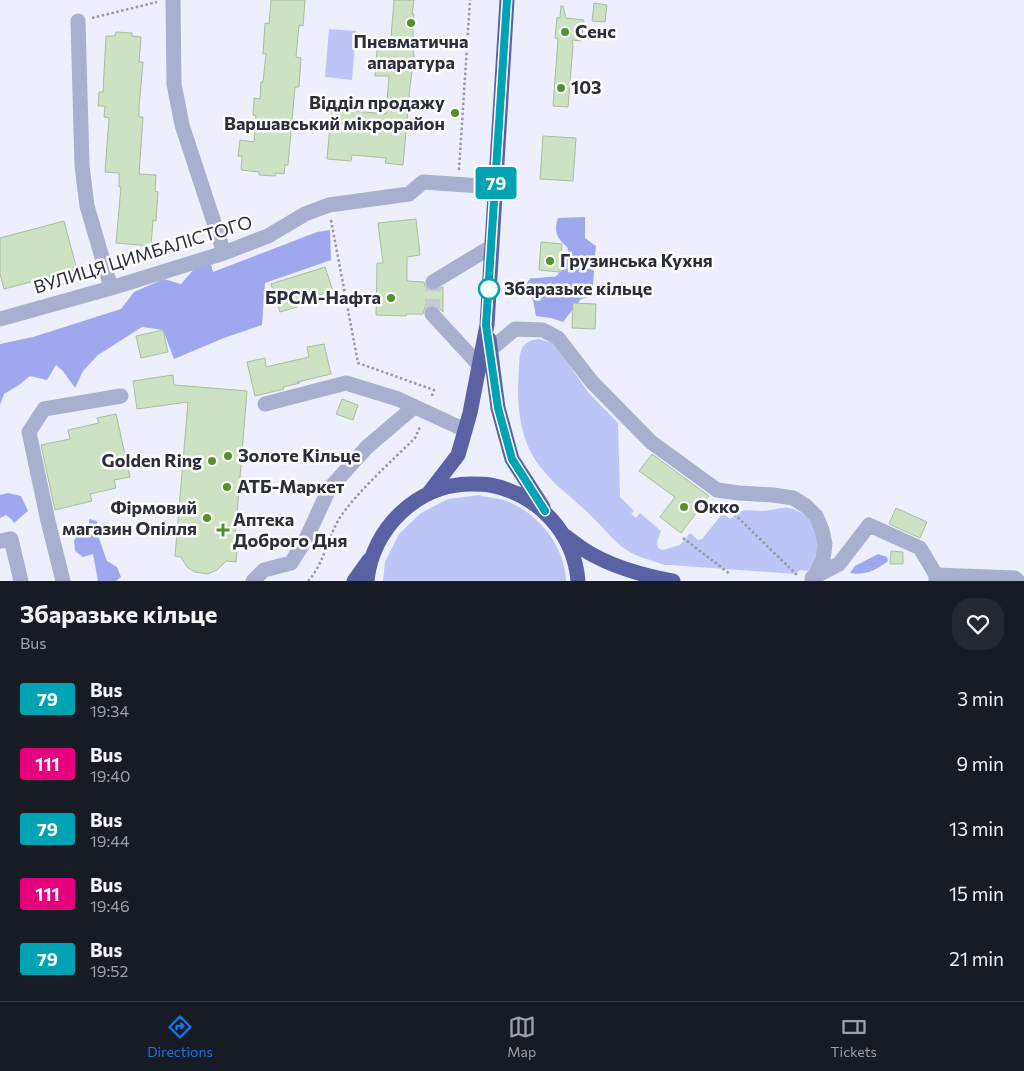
<!DOCTYPE html>
<meta charset="utf-8">
<style>
:root{--surface:#171b24;--page:#242831;--text:#f1f3f6;--muted:#9ea1a6;--line:#363941;--accent:#1a73e8}
body{margin:0;font-family:Commissioner,sans-serif;background:var(--page);color:var(--text);height:100vh;display:flex;flex-direction:column;font-size:19px;white-space:nowrap}
*{box-sizing:border-box;margin:0}
p{font-size:16px;color:var(--muted)}
.icon{flex:none;width:28px;height:28px;fill:none;stroke:currentColor;stroke-width:2;stroke-linecap:round;stroke-linejoin:round}
.map{position:relative;height:581px;overflow:hidden}
.sheet{display:flex;flex-direction:column;background:var(--surface);flex:1}
.sheet>*{flex:none}
.badge{padding:0 10px;border-radius:4px;font-size:18px;line-height:32px}
.map>.badge{position:absolute;translate:-50% -50%;box-shadow:0 0 0 2px #fff}
.round{display:grid;place-items:center;flex:none;width:52px;height:52px;border-radius:20px;background:var(--page)}
.overview{display:flex;align-items:center;justify-content:space-between;height:85px;padding:0 20px}
h1{font-size:24px;font-weight:700;line-height:38px}
ul{padding:0;list-style:none}
li{display:flex;align-items:center;gap:15px;height:65px;padding:0 20px}
li div{flex:1}
li b{display:block;font-size:19px}
li em{font-style:normal}
li .badge{min-width:55px;font-weight:700;text-align:center}
.menu{display:flex;justify-content:space-around;align-items:center;height:70px;border-top:1px solid var(--line);background:var(--surface);font-size:14px;color:var(--muted)}
.menu a{display:grid;justify-items:center;gap:2px}
.menu .on{color:var(--accent)}
.map>svg:first-child{display:block}
</style>
<div class="map">
<svg width="1024" height="581" viewBox="0 0 1024 581">
<rect width="100%" height="100%" fill="#edeffc"/>
<path fill="#bcc5f6" d="M329 29 356 31 352 80 325 77Z
M539 339 552 343 558 348 587 391 618 423 620 497 634 511 631 514 636 518 640 513 661 531 657 542 658 548 662 550 680 545 690 533 698 540 702 539 723 513 730 519C744 507 745 511 762 511 771 511 780 507 789 508 819 514 825 551 808 571L800 570 795 574 670 565H664C652 560 636 557 625 549 613 541 599 522 587 512 573 498 555 486 543 470 519 443 516 403 519 369 520 353 519 341 539 339Z
M479 495C488 498 500 498 509 502 540 515 565 547 566 581H383L385 562 399 534 421 513 448 499Z"/>
<path fill="#9ea8ee" d="M585 217V238L596 246 595 255 591 262 594 272 592 296 581 299 563 322 551 318 536 316 533 300 524 286 531 278C540 279 546 276 555 277L566 266 568 248C558 239 553 233 558 218Z
M330 230 331 260 265 283 262 325 224 338 174 359 163 330 142 327 98 355 83 371 75 388 63 371 56 365 47 380 30 376 19 385 4 394 0 405V344L33 337 121 309 134 292 164 279 181 284 208 253 213 272 317 232Z
M8 493 21 496 28 511 14 523 11 519 6 515 0 518V495Z
M89 519 97 521 99 538 104 553 107 561 117 567 121 577 116 581H98L93 554 83 557 75 551 74 541 78 533 89 530Z
M878 554 887 557 888 561C877 570 864 576 850 573L855 566Z"/>
<path fill="#cde1c3" stroke="#a9bc9f" d="M271 0H305L303 26 299 25 296 57 301 58 299 87H295L288 165H285L284 174 276 173 275 176 259 175V172L241 170 242 156H238L240 140 254 142 256 116 253 115 254 98 260 99 261 82H263L266 54H263L265 23 269 24Z
M394 0H414L412 14H414L413 30 414 59 410 86 403 165 385 163 386 158 352 155 351 161 327 159 332 103 356 105 355 111 386 114 389 76H375L378 37 391 38Z
M594 3 607 5 605 22 592 21Z
M561 6H563L566 18 584 20 581 41 572 40 573 45 568 107 553 106 558 39 555 38 557 17 560 18Z
M116 32 132 33V36L141 37 139 62H143L139 107V117H143L139 174 156 175 155 191 158 192 156 221 153 220 151 246 116 243 121 187H119V173L105 172 109 118 104 117 105 106H98L99 92H103L106 36H115Z
M543 136 576 138 573 181 540 179Z
M416 219 420 255 407 257V281L424 282 425 287 433 291 443 287V312L435 305H430L425 307 423 314H406V316L376 315 377 263H383L378 223Z
M64 221 77 270 4 289 0 274V238Z
M541 242 562 244 560 272 539 270Z
M325 267 333 291 295 302 297 307 280 312 271 284Z
M573 303 596 304 595 329 572 328Z
M163 330 168 352 141 358 136 336Z
M324 344 331 374 297 382 300 383 283 387 284 389 255 396 247 362 265 358 266 367 309 357 307 347Z
M173 375 174 385 247 391 235 539H238L236 562 226 561 217 570 208 574 195 572 187 567 181 557 175 556 188 402 137 409 133 381Z
M342 399 358 405 353 420 336 414Z
M116 414 130 477 114 480 116 488 90 494 92 501 55 510 41 445 70 439 68 430 99 423 97 418Z
M652 454 709 496 681 533 660 517 675 497 639 471Z
M896 508 927 522 920 538 889 524Z
M891 551 903 552V564H890Z"/>
<g fill="none" stroke-linecap="round" stroke-linejoin="round">
<path stroke="#c6c8d5" stroke-width="15" stroke-dasharray="15 8" stroke-linecap="butt" d="M432 314 433 282"/>
<path stroke="#9698a5" stroke-width="2.5" stroke-dasharray="2.5 2.5" stroke-linecap="butt" d="M92 18 157 2
M459 170 470 0
M331 220 358 363 434 390 431 398
M727 507 797 575
M683 538 730 574
M308 581C325 563 327 537 341 516 359 490 392 461 415 438L420 427"/>
<path stroke="#a9afce" stroke-width="15" d="M173 0 174 84 182 125 224 253
M78 21 82 166 87 206 111 288
M433 282 491 247
M432 314 480 366
M0 319 111 288 224 253 268 236 305 214 329 205 409 194 423 182 496 187
M491 349 515 329 543 330 558 338 592 382 651 442 717 490 739 493 773 495 793 498 806 506 816 516 822 530 825 544 823 559 812 581
M265 404 346 383 398 399 465 430
M0 541 11 539 21 581
M936 575 1015 578 1018 581
M812 578 839 564 869 525 920 548 936 575V581
M63 581 48 521 29 432 44 409 121 396
M253 581 264 570 291 563 306 539 329 489 367 447 414 407"/>
<path stroke="#5b62a3" stroke-width="15" d="M489 339 498 408 512 459 543 507
M428 494 458 455 470 413 487 325 507 0
M565 536C575 543 584 551 595 556 619 569 646 576 673 581
M354 581 369 560
M367 581C372 528 418 484 471 484 477 484 484 484 490 485 538 494 574 533 578 581"/>
</g>
<g fill="none" stroke-linecap="round" stroke-linejoin="round">
<g stroke="#fff" stroke-width="11">
<path id="line" d="M507 0 486 325 498 408 512 459 545 511"/>
</g>
<use href="#line" stroke="#00a3b4" stroke-width="8"/>
</g>
<g fill="#55902e" stroke="#fdfdfd" stroke-width="2">
<circle cx="411" cy="23" r="5"/>
<circle cx="565" cy="32" r="5"/>
<circle cx="561" cy="88" r="5"/>
<circle cx="455" cy="113" r="5"/>
<circle cx="550" cy="261" r="5"/>
<circle cx="391" cy="298" r="5"/>
<circle cx="228" cy="456" r="5"/>
<circle cx="212" cy="461" r="5"/>
<circle cx="227" cy="487" r="5"/>
<circle cx="684" cy="507" r="5"/>
<circle cx="207" cy="518" r="5"/>
<path d="M220.5 522.5h5v5h5v5h-5v5h-5v-5h-5v-5h5z"/>
</g>
<circle fill="#fff" stroke="#00a3b4" stroke-width="2.5" cx="489" cy="289" r="10"/>
<g text-anchor="middle" stroke-width="5" stroke-linejoin="round" paint-order="stroke">
<g font-size="18" font-weight="bold" fill="#2c2e3a" stroke="#fdfdfd" text-anchor="start">
<text x="575" y="38">Сенс</text>
<text x="411" y="48" text-anchor="middle">Пневматична<tspan x="411" dy="21">апаратура</tspan></text>
<text x="571" y="94">103</text>
<text x="445" y="109" text-anchor="end">Відділ продажу<tspan x="445" dy="21">Варшавський мікрорайон</tspan></text>
<text x="560" y="267">Грузинська Кухня</text>
<text x="381" y="304" text-anchor="end">БРСМ-Нафта</text>
<text x="238" y="462">Золоте Кільце</text>
<text x="202" y="467" text-anchor="end">Golden Ring</text>
<text x="237" y="493">АТБ-Маркет</text>
<text x="694" y="513">Окко</text>
<text x="197" y="514" text-anchor="end">Фірмовий<tspan x="197" dy="21">магазин Опілля</tspan></text>
<text x="233" y="526">Аптека<tspan x="233" dy="21">Доброго Дня</tspan></text>
</g>
<g font-size="18" fill="#2c2e3a" stroke="#fdfdfd">
<text transform="translate(143 255) rotate(-17)" y="6">ВУЛИЦЯ ЦИМБАЛІСТОГО</text>
</g>
<g font-size="18" font-weight="bold" fill="#2c2e3a" stroke="#fdfdfd" text-anchor="start">
<text x="504" y="295">Збаразьке кільце</text>
</g>
</g>
</svg>
<b class="badge" style="left:496px;top:183px;background:#00a3b4;color:#fff">79</b>
</div>
<section class="sheet">
<div class="overview"><div><h1>Збаразьке кільце</h1><p>Bus</p></div><a class="round"><svg class="icon" aria-label="heart" viewBox="0 0 24 24"><path d="M12 20l-8-8c-3-5 5-10 8-4 3-6 11-1 8 4z"/></svg></a></div>
<ul>
<li><span class="badge" style="background:#00a3b4;color:#fff">79</span><div><b>Bus</b><p>19:34</p></div><em>3 min</em></li>
<li><span class="badge" style="background:#e6007e;color:#fff">111</span><div><b>Bus</b><p>19:40</p></div><em>9 min</em></li>
<li><span class="badge" style="background:#00a3b4;color:#fff">79</span><div><b>Bus</b><p>19:44</p></div><em>13 min</em></li>
<li><span class="badge" style="background:#e6007e;color:#fff">111</span><div><b>Bus</b><p>19:46</p></div><em>15 min</em></li>
<li><span class="badge" style="background:#00a3b4;color:#fff">79</span><div><b>Bus</b><p>19:52</p></div><em>21 min</em></li>
</ul>
</section>
<nav class="menu">
<a class="on"><svg class="icon" aria-label="directions" viewBox="0 0 24 24"><path d="M12 3l9 9-9 9-9-9zM9 14v-3h6M13 9l2 2-2 2"/></svg>Directions</a>
<a><svg class="icon" aria-label="map" viewBox="0 0 24 24"><path d="M3 6l6-2 6 2 6-2v14l-6 2-6-2-6 2zM9 4v14M15 6v14"/></svg>Map</a>
<a><svg class="icon" aria-label="tickets" viewBox="0 0 24 24"><path d="M3 7h18v10H3zM15 7v10"/></svg>Tickets</a>
</nav>
